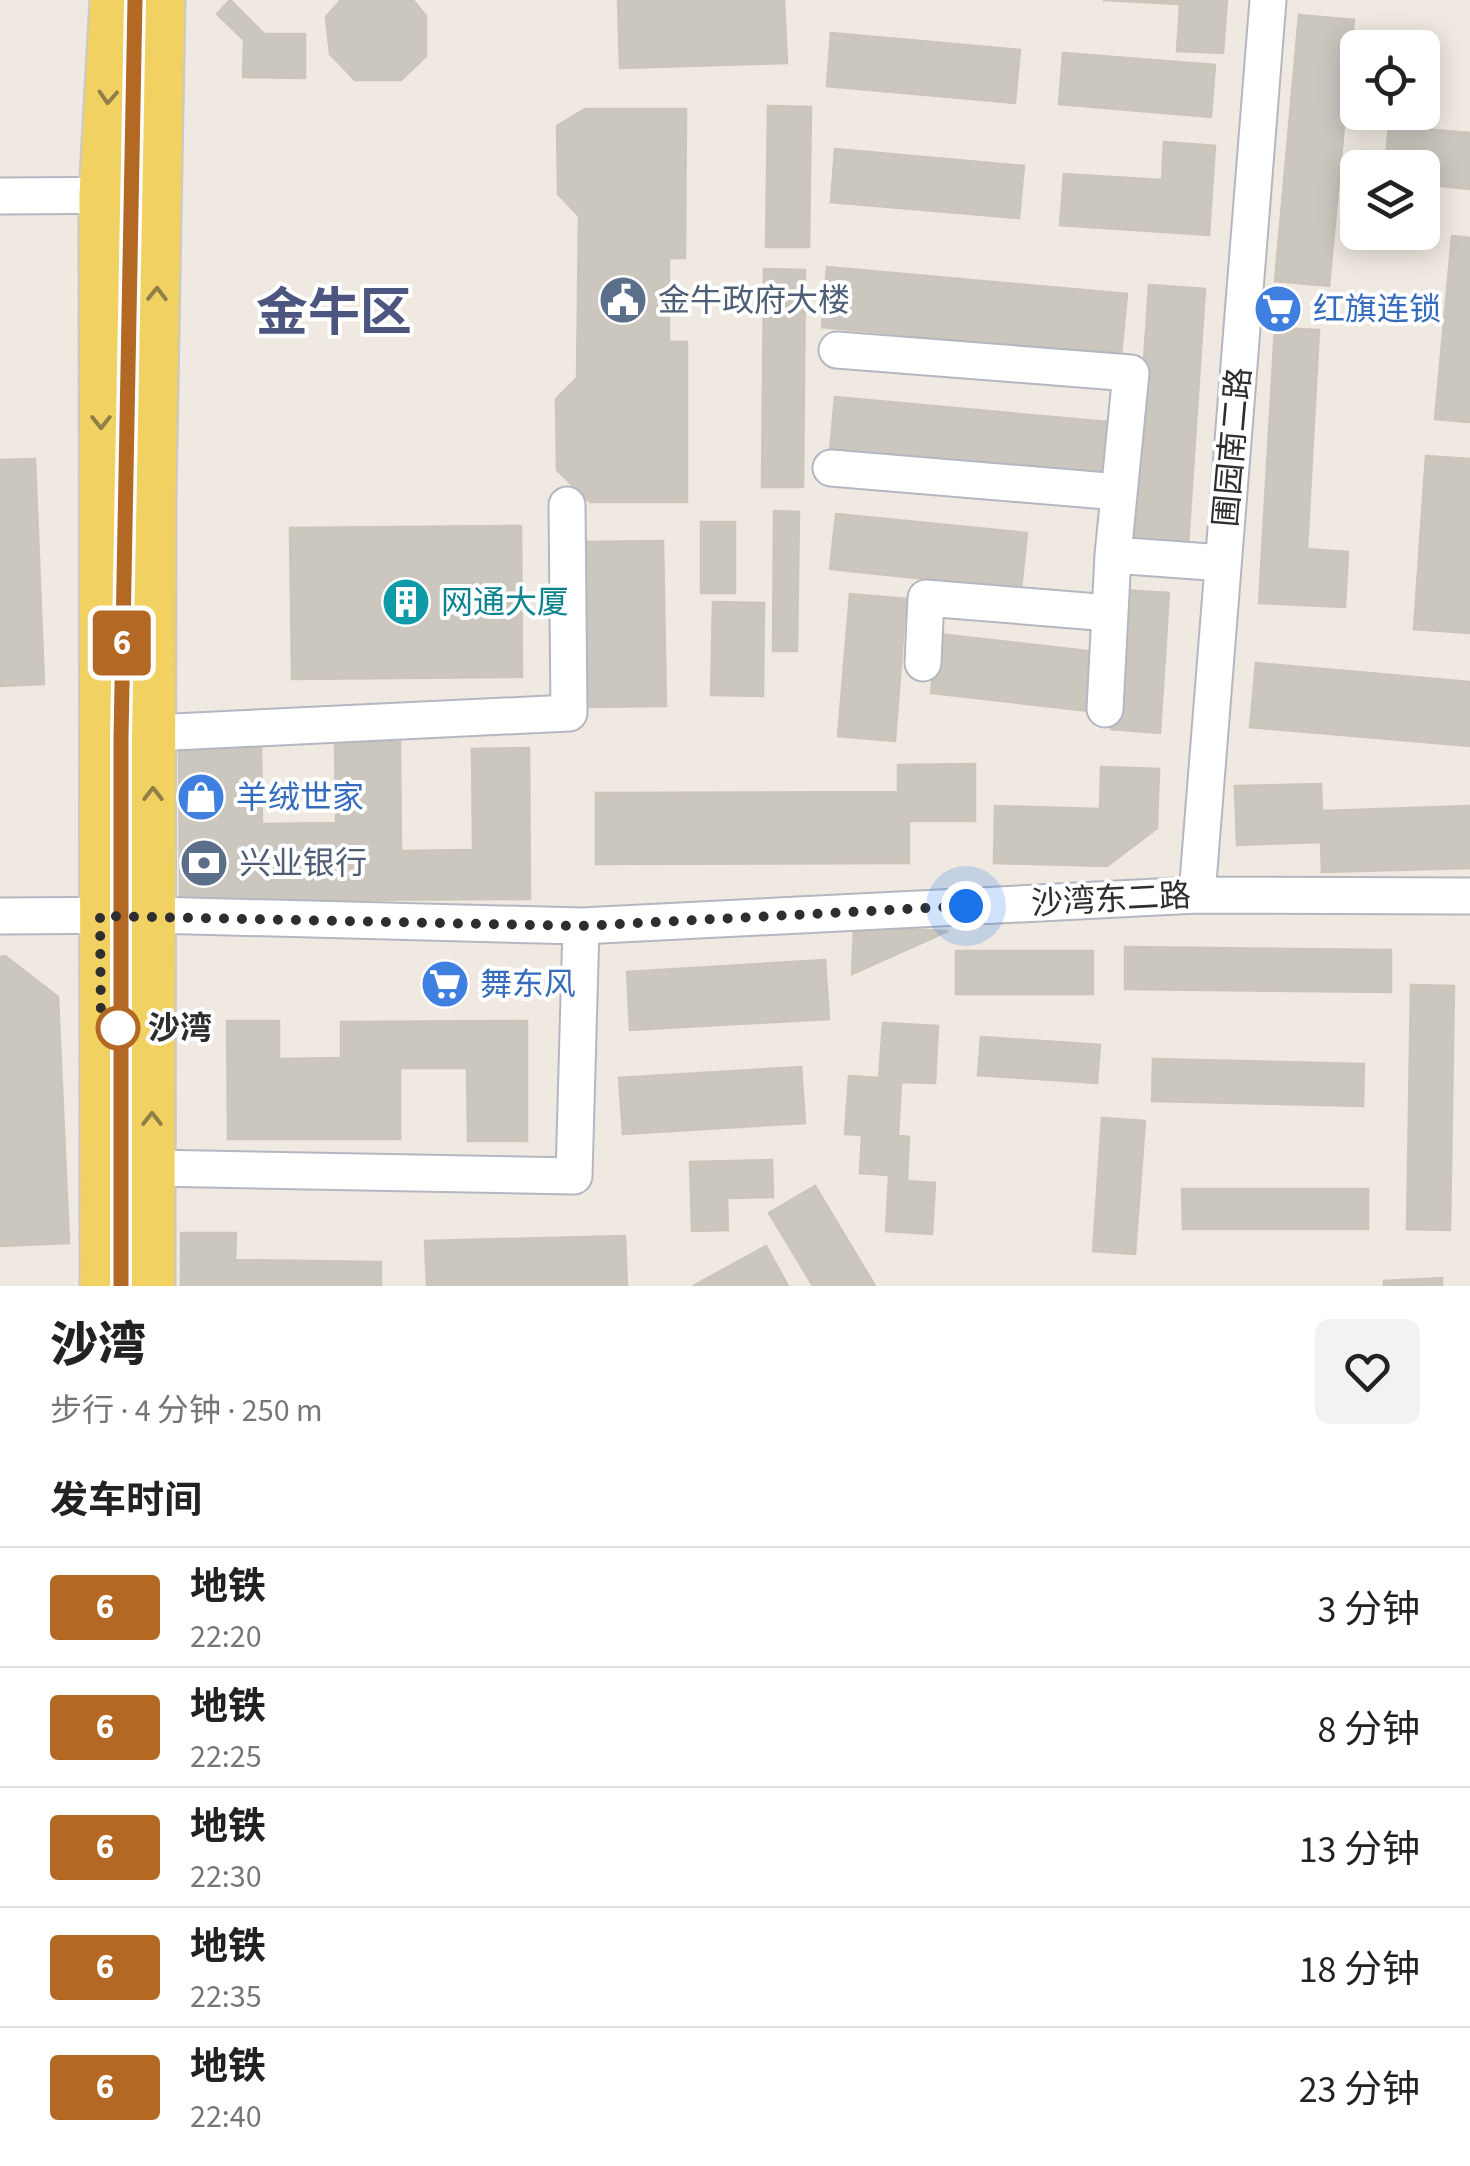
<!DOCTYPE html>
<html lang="zh">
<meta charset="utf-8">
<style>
:root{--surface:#fff;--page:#f2f2f2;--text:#222;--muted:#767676;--line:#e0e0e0}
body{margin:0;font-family:"Source Sans 3","Noto Sans SC",sans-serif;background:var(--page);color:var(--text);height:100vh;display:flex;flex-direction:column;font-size:38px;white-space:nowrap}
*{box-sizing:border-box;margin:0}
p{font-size:32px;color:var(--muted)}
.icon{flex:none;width:55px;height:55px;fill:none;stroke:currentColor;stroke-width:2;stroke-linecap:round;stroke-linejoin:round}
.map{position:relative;height:1286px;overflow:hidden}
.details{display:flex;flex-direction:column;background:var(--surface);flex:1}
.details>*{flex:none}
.badge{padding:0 20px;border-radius:8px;font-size:35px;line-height:65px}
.controls{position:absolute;left:1340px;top:30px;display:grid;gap:20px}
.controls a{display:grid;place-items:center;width:100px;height:100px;border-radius:15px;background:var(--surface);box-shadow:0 5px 25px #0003;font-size:50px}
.you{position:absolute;width:50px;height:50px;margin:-25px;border:8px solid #fff;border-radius:50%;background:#1a73e8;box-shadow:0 0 0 15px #1a73e833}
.map>.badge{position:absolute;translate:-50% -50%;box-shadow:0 0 0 5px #fff}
h2{padding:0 50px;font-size:38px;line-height:90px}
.round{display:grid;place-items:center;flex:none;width:105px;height:105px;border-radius:15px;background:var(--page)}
.summary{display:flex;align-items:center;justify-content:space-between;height:170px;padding:0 50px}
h1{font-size:48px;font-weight:800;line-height:75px}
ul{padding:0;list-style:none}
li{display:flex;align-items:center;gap:30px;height:120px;padding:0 50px;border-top:2px solid var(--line)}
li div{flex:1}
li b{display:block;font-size:38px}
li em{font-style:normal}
li .badge{min-width:110px;font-weight:700;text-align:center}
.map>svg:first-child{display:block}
</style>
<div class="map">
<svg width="1470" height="1286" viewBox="0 0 1470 1286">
<rect width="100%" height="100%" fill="#efe9e1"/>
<path fill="#cbc7bf" stroke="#cbc5ba" stroke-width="2.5" d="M230 0 264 34H305V78L243 77 244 40 217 14Z
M341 0H413L426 16V56L401 80H355L330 54 326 17Z
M618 0H784L787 63 620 68Z
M1103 0H1227L1223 53 1177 51 1180 4Z
M1299 15 1354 20 1329 286 1275 281Z
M831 33 1020 50 1015 103 827 86Z
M1063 53 1215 65 1211 117 1059 104Z
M768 106 811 107 809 247H766Z
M585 109H686L685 258H669V342H687V502H590L557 470 556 399 577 378 579 216 558 194 557 126Z
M1389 126 1470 133V189L1422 184V168H1385Z
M1164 142 1215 146 1209 235 1060 225 1064 174 1162 180Z
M835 149 1024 166 1019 218 831 202Z
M1452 236 1470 238V422L1435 419Z
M827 267 1127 294 1121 355 822 327Z
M764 269 805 270 803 487H762Z
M1149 285 1205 289 1188 545 1132 541Z
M1275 328 1319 330 1307 549 1348 552 1345 607 1259 603Z
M835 397 1107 422 1102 477 830 451Z
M1426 456 1470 459V633L1414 629Z
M35 459 44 684 0 686V460Z
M774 511 799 512 797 651H773Z
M836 514 1027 533 1021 589 830 569Z
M701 522H735V593H701Z
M521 526 522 677 292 679 290 528Z
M663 541 666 706 586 707 583 542Z
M1120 590 1169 593 1160 733 1111 729Z
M850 594 906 599 895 741 838 736Z
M713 602 764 603 763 696 711 695Z
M938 634 1097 652 1090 711 931 693Z
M1256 663 1470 682V746L1250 727Z
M335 742H400L401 851 473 850 472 749 529 748 530 899 180 901 179 748 261 747 262 824 336 823Z
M975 764V821H909V863L596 864V793L898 792V765Z
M1101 767 1159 769 1157 828 1107 866 994 863 995 806 1100 809Z
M1321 784 1322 811 1470 806V868L1322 872 1321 842 1237 845 1235 786Z
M854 927 948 931 852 974Z
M1125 947 1391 950V992L1125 989Z
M956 951H1093V994H956Z
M5 956 58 997 69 1243 0 1246V957Z
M825 960 829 1019 630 1030 627 972Z
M1411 985 1454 986 1450 1230 1407 1229Z
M227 1021H279V1059L341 1058V1022L527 1021V1141H468L467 1068H400V1139H228Z
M883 1023 938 1026 935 1083 901 1082 898 1136 909 1137 907 1181 935 1183 932 1234 886 1231 889 1175 860 1173 862 1135 845 1134 849 1076 879 1078Z
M981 1037 1100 1045 1097 1083 978 1075Z
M1153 1059 1364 1064 1363 1106 1152 1101Z
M801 1067 805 1123 623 1134 619 1078Z
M1102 1118 1145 1121 1135 1254 1093 1251Z
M772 1160 773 1197 727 1198 728 1230 692 1231 690 1162Z
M815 1186 875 1286H813L769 1213Z
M1182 1189H1368V1229H1183Z
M181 1233H236L235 1260 381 1262V1286H181Z
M625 1236 627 1286H427L425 1241Z
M766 1246 788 1286H693Z
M1442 1278V1286H1384V1281Z"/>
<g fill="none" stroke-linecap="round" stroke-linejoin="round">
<g stroke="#b4b7c1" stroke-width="39">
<path id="minor" d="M0 196 158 195
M837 350 1131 373 1113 555 1105 709
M831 468 1119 492
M1113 555 1223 563
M923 663 926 598 1110 613
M153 733 569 713 567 505
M1197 895 1268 0
M0 916 153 915 581 926 1197 895 1470 896
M152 1168 574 1176 581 926"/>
</g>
<g stroke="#c9c9c9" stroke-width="49">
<path id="major" d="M103 1286 102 195 113 0
M152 1286 153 495 162 0"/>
</g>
<use href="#minor" stroke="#fff" stroke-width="35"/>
<use href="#major" stroke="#f2d163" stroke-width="45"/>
</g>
<defs><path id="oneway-chevron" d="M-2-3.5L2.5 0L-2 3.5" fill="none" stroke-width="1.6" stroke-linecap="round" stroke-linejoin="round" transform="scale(2.5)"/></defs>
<g stroke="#908048">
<use href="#oneway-chevron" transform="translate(108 97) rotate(93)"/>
<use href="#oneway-chevron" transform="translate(157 294) rotate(-89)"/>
<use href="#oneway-chevron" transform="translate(101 422) rotate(90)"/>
<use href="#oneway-chevron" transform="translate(153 794) rotate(-90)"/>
<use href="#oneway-chevron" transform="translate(152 1119) rotate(-90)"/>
</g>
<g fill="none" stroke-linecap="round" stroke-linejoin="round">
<g stroke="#fff" stroke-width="22">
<path id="line" d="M121 1286V738L135 0"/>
</g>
<use href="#line" stroke="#b36924" stroke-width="15"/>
<path stroke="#2e2e2e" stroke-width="10" stroke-dasharray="0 18" d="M118 1028 101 1027 100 916 581 926 966 906"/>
</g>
<defs>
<g id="civic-disc" transform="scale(2.5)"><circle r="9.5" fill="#5c6f8a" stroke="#fff"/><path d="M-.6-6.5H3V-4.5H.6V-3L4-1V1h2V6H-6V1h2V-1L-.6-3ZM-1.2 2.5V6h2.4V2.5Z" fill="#fff"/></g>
<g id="supermarket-disc" transform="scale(2.5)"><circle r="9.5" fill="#3f7fe0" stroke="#fff"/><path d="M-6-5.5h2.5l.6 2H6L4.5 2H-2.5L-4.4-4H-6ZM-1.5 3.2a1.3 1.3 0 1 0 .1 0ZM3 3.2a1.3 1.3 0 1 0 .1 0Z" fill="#fff"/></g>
<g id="building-disc" transform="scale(2.5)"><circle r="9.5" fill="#0f9aa8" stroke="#fff"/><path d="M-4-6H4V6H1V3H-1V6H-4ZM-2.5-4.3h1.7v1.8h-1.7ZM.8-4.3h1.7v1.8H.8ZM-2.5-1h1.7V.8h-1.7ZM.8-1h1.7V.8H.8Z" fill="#fff"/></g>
<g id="shop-disc" transform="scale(2.5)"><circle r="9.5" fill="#3f7fe0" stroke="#fff"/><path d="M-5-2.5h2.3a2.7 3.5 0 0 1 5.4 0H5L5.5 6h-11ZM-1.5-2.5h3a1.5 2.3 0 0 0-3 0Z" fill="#fff"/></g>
<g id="bank-disc" transform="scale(2.5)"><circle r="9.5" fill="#5c6f8a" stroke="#fff"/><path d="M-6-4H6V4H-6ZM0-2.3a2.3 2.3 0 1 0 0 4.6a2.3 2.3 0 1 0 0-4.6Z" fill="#fff"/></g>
</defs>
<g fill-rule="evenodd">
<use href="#civic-disc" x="623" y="300"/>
<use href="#supermarket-disc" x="1278" y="309"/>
<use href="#building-disc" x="406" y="602"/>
<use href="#shop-disc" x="201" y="797"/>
<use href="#bank-disc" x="204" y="863"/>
<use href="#supermarket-disc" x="445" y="984"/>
</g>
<circle fill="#fff" stroke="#b36924" stroke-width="5" cx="118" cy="1028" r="20"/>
<g text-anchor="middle" stroke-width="8" stroke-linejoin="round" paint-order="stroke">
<g font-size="32" fill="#4e5e75" stroke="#fff" text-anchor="start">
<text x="658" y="311">金牛政府大楼</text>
<text x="239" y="874">兴业银行</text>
</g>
<g font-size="32" fill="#366cbe" stroke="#fff" text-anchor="start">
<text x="1313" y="320">红旗连锁</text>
<text x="236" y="808">羊绒世家</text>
<text x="480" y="995">舞东风</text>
</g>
<g font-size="32" fill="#2e2e2e" stroke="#fff">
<text transform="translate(1232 447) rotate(-85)" y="11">圃园南二路</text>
<text transform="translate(1111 899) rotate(-3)" y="11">沙湾东二路</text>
</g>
<g font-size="32" fill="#0d838f" stroke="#fff" text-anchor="start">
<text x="441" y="613">网通大厦</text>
</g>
<g font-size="32" font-weight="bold" fill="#2e2e2e" stroke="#fff" text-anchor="start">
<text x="148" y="1039">沙湾</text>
</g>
<g font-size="52" font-weight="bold" fill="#4d5680" stroke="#fff">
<text x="334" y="330">金牛区</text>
</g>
</g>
</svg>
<div class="controls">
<a><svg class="icon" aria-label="locate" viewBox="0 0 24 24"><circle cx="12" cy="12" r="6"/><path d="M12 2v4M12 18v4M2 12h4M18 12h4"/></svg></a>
<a><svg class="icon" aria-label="layers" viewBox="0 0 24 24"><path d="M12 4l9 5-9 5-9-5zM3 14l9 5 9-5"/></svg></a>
</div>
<div class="you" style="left:966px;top:906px"></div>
<b class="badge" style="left:122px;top:643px;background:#b36924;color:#fff">6</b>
</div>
<section class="details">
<div class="summary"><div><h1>沙湾</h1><p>步行 · 4 分钟 · 250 m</p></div><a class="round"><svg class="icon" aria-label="heart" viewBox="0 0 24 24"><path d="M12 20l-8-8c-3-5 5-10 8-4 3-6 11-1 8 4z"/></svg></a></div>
<h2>发车时间</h2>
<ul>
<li><span class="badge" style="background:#b36924;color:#fff">6</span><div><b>地铁</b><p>22:20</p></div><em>3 分钟</em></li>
<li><span class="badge" style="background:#b36924;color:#fff">6</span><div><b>地铁</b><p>22:25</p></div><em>8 分钟</em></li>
<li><span class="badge" style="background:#b36924;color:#fff">6</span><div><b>地铁</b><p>22:30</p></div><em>13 分钟</em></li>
<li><span class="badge" style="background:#b36924;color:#fff">6</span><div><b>地铁</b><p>22:35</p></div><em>18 分钟</em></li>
<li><span class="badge" style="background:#b36924;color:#fff">6</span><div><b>地铁</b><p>22:40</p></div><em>23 分钟</em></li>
</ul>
</section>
